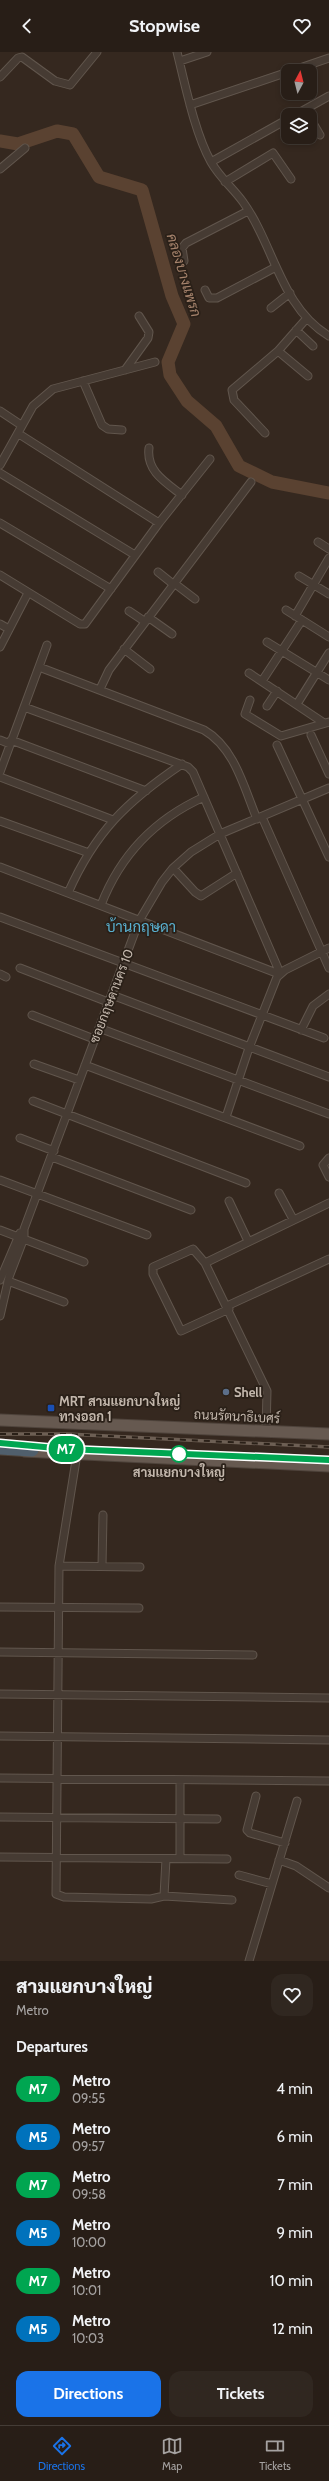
<!DOCTYPE html>
<meta charset="utf-8">
<style>
:root{--surface:#281e17;--page:#302720;--text:#f1f3f6;--muted:#a5a2a1;--line:#443c36;--accent:#1a73e8}
body{margin:0;font-family:Cabin,Sarabun,sans-serif;background:var(--page);color:var(--text);height:100vh;display:flex;flex-direction:column;font-size:15px;white-space:nowrap}
*{box-sizing:border-box;margin:0}
p{font-size:13px;color:var(--muted)}
.icon{flex:none;width:22px;height:22px;fill:none;stroke:currentColor;stroke-width:2;stroke-linecap:round;stroke-linejoin:round}
.map{position:relative;height:1909px;overflow:hidden}
.panel{display:flex;flex-direction:column;background:var(--surface);flex:1}
.panel>*{flex:none}
.badge{padding:0 8px;border-radius:13px;font-size:14px;line-height:26px}
.needle{width:26px;rotate:7deg}
.fabs{position:absolute;left:281px;top:12px;display:grid;gap:8px}
.fabs a{display:grid;place-items:center;width:36px;height:36px;border-radius:8px;background:var(--surface);box-shadow:0 2px 6px #0003,0 0 0 1px var(--line);font-size:20px}
.map>.badge{position:absolute;translate:-50% -50%;box-shadow:0 0 0 2px #fff}
h2{padding:0 16px;font-size:15px;line-height:36px}
.round{display:grid;place-items:center;flex:none;width:42px;height:42px;border-radius:12px;background:var(--page)}
.head{display:flex;align-items:center;justify-content:space-between;height:68px;padding:0 16px}
h1{font-size:19px;font-weight:800;line-height:30px}
.button{display:flex;gap:8px;margin-top:auto;padding:8px 16px}
.button a{flex:1;height:46px;border-radius:12px;background:var(--accent);color:#fff;font-size:16px;font-weight:800;line-height:46px;text-align:center}
.button a+a{background:var(--page);color:var(--text)}
ul{padding:0;list-style:none}
li{display:flex;align-items:center;gap:12px;height:48px;padding:0 16px}
li div{flex:1}
li b{display:block;font-size:15px}
li em{font-style:normal}
li .badge{min-width:44px;font-weight:700;text-align:center}
header{display:flex;justify-content:space-between;align-items:center;height:52px;padding:0 16px;background:var(--surface);font-size:18px;font-weight:800}
.tab-bar{display:flex;justify-content:space-around;align-items:center;height:56px;border-top:1px solid var(--line);background:var(--surface);font-size:11px;color:var(--muted)}
.tab-bar a{display:grid;justify-items:center;gap:2px}
.tab-bar .active{color:var(--accent)}
.map>svg:first-child{display:block}
</style>
<header><svg class="icon" aria-label="back" viewBox="0 0 24 24"><path d="M15 5l-7 7 7 7"/></svg>Stopwise<svg class="icon" aria-label="heart" viewBox="0 0 24 24"><path d="M12 20l-8-8c-3-5 5-10 8-4 3-6 11-1 8 4z"/></svg></header>
<div class="map">
<svg width="329" height="1909" viewBox="0 0 329 1909">
<rect width="100%" height="100%" fill="#35281f"/>
<g fill="none" stroke-linecap="round" stroke-linejoin="round">
<path stroke="#5a4231" stroke-width="13" d="M0 89 18 92 57 79 73 82 99 125 142 138 172 244 184 272 168 310 170 323 187 349 216 374 239 414 272 430 329 441"/>
<g stroke="#61564d" stroke-width="9">
<path id="minor" d="M177 0C185 32 195 82 211 110 220 126 233 136 243 150 274 193 281 256 329 284
M180 9 207 0
M291 19 329 6
M0 25 18 6 22 5 55 29 70 33 97 0
M190 53 288 20
M295 63 329 44
M310 66 320 83
M211 110 288 67
M0 117 25 96
M225 130 273 101 291 127
M184 209 182 196 186 191 248 159
M205 238 209 246H217L276 215
M271 256 290 241
M296 278 313 294
M278 299 308 324
M125 318 148 286 149 280 139 264
M83 329 102 373 108 377 122 378
M0 359 21 373
M265 381 234 348 232 338 278 299 307 266
M19 382 159 471
M149 396C146 419 165 430 182 443
M0 413 33 354 53 337 155 310
M0 421 135 503
M0 471 111 537
M318 490 329 497
M158 520 173 532
M0 523 80 572H85L159 471 210 407
M299 524 329 542
M174 531 195 547
M286 558 329 585
M129 559 144 569
M295 564 329 506
M148 565 172 582
M0 572 9 577
M267 590 329 628
M0 595 28 541
M124 597 150 617
M39 615 204 678C235 696 244 736 257 767
M249 621 324 671
M262 629 302 568
M100 637 109 618 251 430
M250 648 245 662 281 684 329 670
M297 652 329 601
M267 654 277 639
M24 655 188 715 193 720 280 921
M311 683 329 722
M0 688 10 692
M11 688 146 739
M277 693 329 805
M0 720 47 593
M0 725 113 768
M262 765 329 916
M0 769 89 801
M0 815 279 922
M173 816 195 840 201 844 237 821
M68 841C95 780 127 749 182 712
M101 853C120 804 155 767 204 745
M0 865 324 986
M20 916 108 950
M0 922 6 925
M112 943 329 1025
M32 963 94 987
M99 976 329 1062
M301 978 313 954 329 942
M34 1012 79 1028
M85 1013 300 1094
M33 1049 246 1131
M226 1065 249 996 277 925 285 918 329 896
M20 1086 54 1099
M52 1105 191 1158
M329 1106 323 1113 329 1125
M0 1128 147 1183
M279 1141 293 1167
M229 1149 248 1189
M0 1178 84 1210
M205 1211 329 1151
M0 1228 20 1181
M8 1229 64 1250
M227 1254 329 1207
M229 1257 181 1279 153 1222V1215L193 1197 205 1211 267 1339 266 1379
M0 1264 9 1225 24 1186V1177L37 1142 139 869 162 830 173 816 191 800 220 782 329 736
M77 1402 59 1514 56 1842 64 1845 151 1847 164 1844 232 1848
M59 1514 140 1515
M102 1514 103 1463
M0 1555 139 1556
M0 1600 253 1603
M0 1642 329 1646
M0 1684 329 1688
M0 1726 329 1729
M180 1729V1806
M256 1744 247 1778 250 1781 285 1791
M0 1765 217 1767
M0 1805 227 1807
M279 1808 296 1814 329 1836
M239 1823 272 1832
M164 1844 166 1807
M249 1909 297 1749"/>
</g>
<g stroke="#4f443c" stroke-width="13">
<path id="primary" d="M0 1368 329 1382
M24 1399 329 1414"/>
</g>
<g stroke="#4d433a" stroke-width="15">
<path id="motorway" d="M0 1396 32 1398"/>
</g>
<use href="#minor" stroke="#463b33" stroke-width="7"/>
<use href="#primary" stroke="#665950" stroke-width="11"/>
<use href="#motorway" stroke="#505f6c" stroke-width="13"/>
<g stroke="#6d5f54" stroke-width="3.5">
<path id="rail" d="M0 1382H67L329 1395
M0 1391 66 1397 329 1408"/>
</g>
<use href="#rail" stroke="#2a2018" stroke-width="2" stroke-dasharray="6" stroke-linecap="butt"/>
</g>
<g fill="none" stroke-linecap="round" stroke-linejoin="round">
<g stroke="#fff" stroke-width="9">
<path id="line" d="M0 1391 66 1397 329 1408"/>
</g>
<use href="#line" stroke="#00a651" stroke-width="6"/>
</g>
<circle fill="#5c6f8a" stroke="#2a2018" stroke-width="1.5" cx="226" cy="1340" r="4"/>
<rect fill="#1a4fb4" stroke="#2a2018" stroke-width="1.5" x="47" y="1352" width="8" height="8" rx="2"/>
<circle fill="#fff" stroke="#00a651" stroke-width="2" cx="179" cy="1402" r="8"/>
<g text-anchor="middle" stroke-width="3.5" stroke-linejoin="round" paint-order="stroke">
<g font-size="13" fill="#c3b7ac" stroke="#2a2018">
<text transform="translate(111 944) rotate(-69)" y="5">ซอยกฤษดานคร 10</text>
<text transform="translate(237 1364) rotate(3)" y="5">ถนนรัตนาธิเบศร์</text>
</g>
<g font-size="13" font-weight="bold" fill="#c3b7ac" stroke="#2a2018" text-anchor="start">
<text x="234" y="1345">Shell</text>
<text x="59" y="1354">MRT สามแยกบางใหญ่<tspan x="59" dy="15">ทางออก 1</tspan></text>
</g>
<g font-size="13" font-weight="bold" fill="#c3b7ac" stroke="#2a2018">
<text x="179" y="1425">สามแยกบางใหญ่</text>
</g>
<g font-size="14" font-style="italic" fill="#a7846d" stroke="#2a2018">
<text transform="translate(184 223) rotate(73)" y="5">คลองบางแพรก</text>
</g>
<g font-size="15" fill="#5ab1d1" stroke="#2a2018">
<text x="141" y="880">บ้านกฤษดา</text>
</g>
</g>
</svg>
<div class="fabs">
<a><svg class="needle" viewBox="-14 -14 28 28"><path d="M0-13l5 13h-10z" fill="#e53935"/><path d="M0 13l5-13h-10z" fill="#a5a2a1"/></svg></a>
<a><svg class="icon" aria-label="layers" viewBox="0 0 24 24"><path d="M12 4l9 5-9 5-9-5zM3 14l9 5 9-5"/></svg></a>
</div>
<b class="badge" style="left:66px;top:1397px;background:#00a651;color:#fff">M7</b>
</div>
<section class="panel">
<div class="head"><div><h1>สามแยกบางใหญ่</h1><p>Metro</p></div><a class="round"><svg class="icon" aria-label="heart" viewBox="0 0 24 24"><path d="M12 20l-8-8c-3-5 5-10 8-4 3-6 11-1 8 4z"/></svg></a></div>
<h2>Departures</h2>
<ul>
<li><span class="badge" style="background:#00a651;color:#fff">M7</span><div><b>Metro</b><p>09:55</p></div><em>4 min</em></li>
<li><span class="badge" style="background:#0072bc;color:#fff">M5</span><div><b>Metro</b><p>09:57</p></div><em>6 min</em></li>
<li><span class="badge" style="background:#00a651;color:#fff">M7</span><div><b>Metro</b><p>09:58</p></div><em>7 min</em></li>
<li><span class="badge" style="background:#0072bc;color:#fff">M5</span><div><b>Metro</b><p>10:00</p></div><em>9 min</em></li>
<li><span class="badge" style="background:#00a651;color:#fff">M7</span><div><b>Metro</b><p>10:01</p></div><em>10 min</em></li>
<li><span class="badge" style="background:#0072bc;color:#fff">M5</span><div><b>Metro</b><p>10:03</p></div><em>12 min</em></li>
</ul>
<div class="button"><a>Directions</a><a>Tickets</a></div>
</section>
<nav class="tab-bar">
<a class="active"><svg class="icon" aria-label="directions" viewBox="0 0 24 24"><path d="M12 3l9 9-9 9-9-9zM9 14v-3h6M13 9l2 2-2 2"/></svg>Directions</a>
<a><svg class="icon" aria-label="map" viewBox="0 0 24 24"><path d="M3 6l6-2 6 2 6-2v14l-6 2-6-2-6 2zM9 4v14M15 6v14"/></svg>Map</a>
<a><svg class="icon" aria-label="tickets" viewBox="0 0 24 24"><path d="M3 7h18v10H3zM15 7v10"/></svg>Tickets</a>
</nav>
